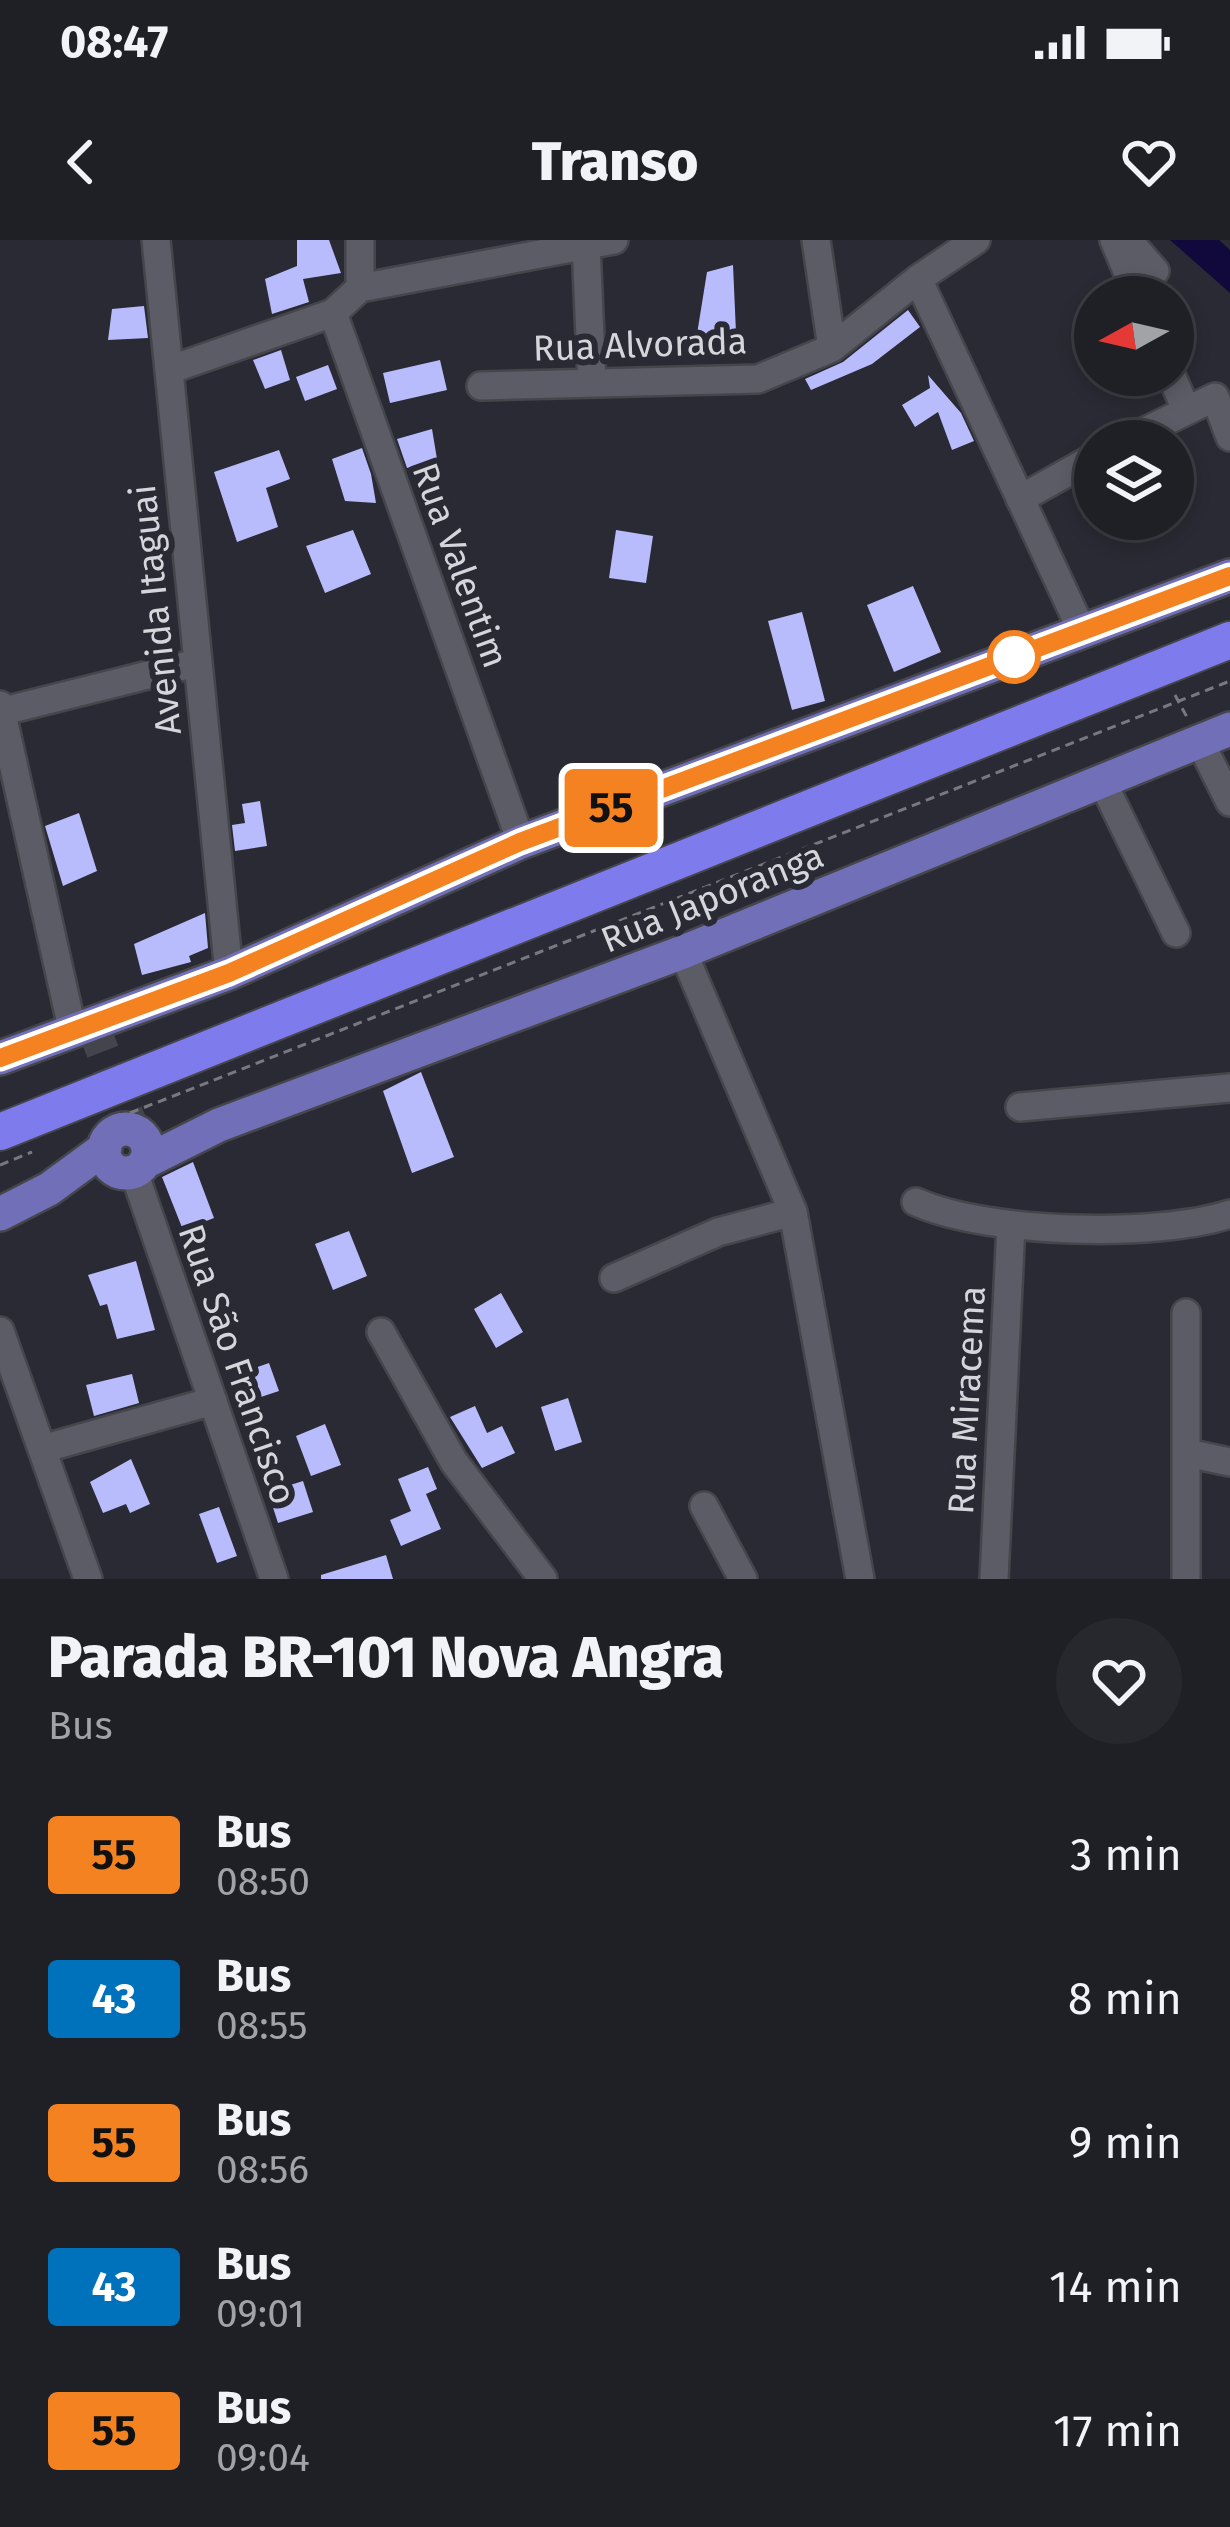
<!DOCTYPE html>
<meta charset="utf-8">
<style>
:root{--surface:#1f2026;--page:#27282e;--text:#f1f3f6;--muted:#a1a3a7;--line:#3c3e43}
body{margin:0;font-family:"Fira Sans",sans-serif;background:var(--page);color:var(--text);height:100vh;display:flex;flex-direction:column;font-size:45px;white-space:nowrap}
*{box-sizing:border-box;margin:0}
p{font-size:39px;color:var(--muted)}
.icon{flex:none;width:66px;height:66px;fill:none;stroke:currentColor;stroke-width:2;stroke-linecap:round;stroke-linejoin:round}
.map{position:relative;height:1339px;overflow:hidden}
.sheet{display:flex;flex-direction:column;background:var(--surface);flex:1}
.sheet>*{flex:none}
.badge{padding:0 24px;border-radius:9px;font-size:42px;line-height:78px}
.needle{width:78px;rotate:262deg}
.fabs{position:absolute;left:1074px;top:36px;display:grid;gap:24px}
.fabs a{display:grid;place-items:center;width:120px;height:120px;border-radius:50%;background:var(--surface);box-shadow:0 6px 18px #0003,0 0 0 3px var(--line);font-size:60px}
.map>.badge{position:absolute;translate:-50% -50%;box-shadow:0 0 0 6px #fff}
.round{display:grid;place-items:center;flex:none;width:126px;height:126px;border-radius:63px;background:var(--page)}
.headline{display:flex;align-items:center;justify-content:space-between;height:204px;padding:0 48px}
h1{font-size:57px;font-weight:800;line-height:90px}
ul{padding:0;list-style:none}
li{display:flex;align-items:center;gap:36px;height:144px;padding:0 48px}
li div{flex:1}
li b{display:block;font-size:45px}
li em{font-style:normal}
li .badge{min-width:132px;font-weight:700;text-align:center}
.status{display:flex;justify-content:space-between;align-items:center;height:84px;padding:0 60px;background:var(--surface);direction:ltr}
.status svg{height:33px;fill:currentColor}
header{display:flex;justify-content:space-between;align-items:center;height:156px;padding:0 48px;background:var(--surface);font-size:54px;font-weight:800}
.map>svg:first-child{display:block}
</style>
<div class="status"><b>08:47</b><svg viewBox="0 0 49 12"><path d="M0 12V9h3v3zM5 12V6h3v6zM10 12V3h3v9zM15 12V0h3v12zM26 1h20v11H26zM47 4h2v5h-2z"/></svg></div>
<header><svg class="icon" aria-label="back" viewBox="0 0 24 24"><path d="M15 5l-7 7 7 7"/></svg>Transo<svg class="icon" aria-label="heart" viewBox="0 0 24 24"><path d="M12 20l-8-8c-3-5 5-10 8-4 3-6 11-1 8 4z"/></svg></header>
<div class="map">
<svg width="1230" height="1339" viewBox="0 0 1230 1339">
<rect width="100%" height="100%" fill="#292a33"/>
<path fill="#11093b" d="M1170 0H1219L1230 10V53Z"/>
<path fill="#b9bcfc" d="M297 0H329L341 33 303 39 309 62 272 74 265 39 297 26Z
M733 25 737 115 693 119 707 32Z
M144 66 148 98 108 100 112 69Z
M908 70 920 87 872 124 811 150 805 139 843 122Z
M281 110 290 140 265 149 253 120Z
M440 120 447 150 390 163 383 133Z
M328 125 337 149 305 161 296 137Z
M928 135 961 173 974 201 952 210 938 172 915 187 902 165 930 148Z
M432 189 437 219 407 228 397 199Z
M362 208 371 234 376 263 345 261 332 219Z
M279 210 290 239 266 248 278 287 237 302 214 232Z
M353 290 371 334 325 353 306 306Z
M616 290 653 296 646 343 609 338Z
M913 346 941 412 894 432 867 365Z
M802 372 825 461 792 470 768 381Z
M260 561 267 606 235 611 232 585 245 583 242 564Z
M79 573 97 631 63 646 45 586Z
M205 673 208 708 189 716 191 722 142 735 134 704Z
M421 832 454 917 412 933 383 851Z
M193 922 214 978 183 990 162 937Z
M349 991 367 1036 333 1050 315 1004Z
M136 1021 155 1090 117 1099 107 1064 100 1066 88 1035Z
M501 1053 523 1092 496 1108 474 1069Z
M269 1123 279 1151 249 1161 240 1133Z
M132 1134 139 1163 94 1176 86 1145Z
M568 1158 582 1202 555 1211 541 1167Z
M475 1166 487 1193 502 1186 515 1213 482 1228 450 1177Z
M325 1184 341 1225 311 1236 296 1196Z
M131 1219 150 1264 130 1273 126 1264 103 1273 90 1242Z
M428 1227 437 1249 426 1254 441 1289 401 1306 390 1280 411 1271 398 1239Z
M303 1241 313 1272 278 1283 268 1252Z
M219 1267 237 1316 217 1323 199 1274Z
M386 1315 393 1339H321V1335Z"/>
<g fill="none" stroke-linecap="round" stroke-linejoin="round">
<path stroke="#43444c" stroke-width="33" stroke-dasharray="33 16" stroke-linecap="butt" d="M91 781 133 890"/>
<g stroke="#45454c" stroke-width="32">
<path id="minor" d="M156 0 229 733
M360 0V48
M816 0 832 108
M1114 0 1138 57
M1128 0 1155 31
M586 5 592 143
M918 39 1082 391
M333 73 521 602
M169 130 333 73 360 48 614 0
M1171 135 1185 167
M481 146 758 139 832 108 918 39 976 0
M1125 201 1215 157 1230 197
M1020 259 1095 217
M0 465 72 788
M0 472 196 423
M1200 502 1230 562
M1102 541 1176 693
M683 712 793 972 860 1339
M1020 867 1230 848
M134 932 274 1339
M916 962C988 994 1156 998 1230 974
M614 1038 718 992 793 972
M0 1091 88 1339
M381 1092 454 1222 543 1339
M42 1209 213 1161
M1187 1213 1230 1222
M704 1266 743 1339
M994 1339 1011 985
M1186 1339V1073"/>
</g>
<g stroke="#45454c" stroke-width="38">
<path id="major" d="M0 818 229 733 521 602 1230 336
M104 911a22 22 0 1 1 44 0a22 22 0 1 1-44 0Z
M145 922 219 885 683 712 1230 489
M0 974 49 949 105 908"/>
</g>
<g stroke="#45454c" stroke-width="40">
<path id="highway" d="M0 892 1230 400"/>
</g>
<path stroke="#777880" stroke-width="3" stroke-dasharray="9 6" stroke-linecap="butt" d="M1175 455 1188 479
M130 873 1230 441
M0 925 32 912"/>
<use href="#minor" stroke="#5c5c67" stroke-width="27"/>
<use href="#major" stroke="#706fb7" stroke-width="33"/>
<use href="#highway" stroke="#7e7bed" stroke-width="36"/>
</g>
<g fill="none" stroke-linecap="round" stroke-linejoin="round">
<g stroke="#fff" stroke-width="27">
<path id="line" d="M0 818 229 733 520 602 1230 336"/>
</g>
<use href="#line" stroke="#f58220" stroke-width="18"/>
</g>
<circle fill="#fff" stroke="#f58220" stroke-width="6" cx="1014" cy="417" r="24"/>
<g text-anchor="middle" stroke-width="12" stroke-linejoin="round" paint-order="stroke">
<g font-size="36" fill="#d5d6dc" stroke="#292a33">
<text transform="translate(640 104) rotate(-2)" y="13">Rua Alvorada</text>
<text transform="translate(461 325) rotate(70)" y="13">Rua Valentim</text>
<text transform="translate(155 370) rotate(-96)" y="13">Avenida Itaguai</text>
<text transform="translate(712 657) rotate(-22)" y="13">Rua Japoranga</text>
<text transform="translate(238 1124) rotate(71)" y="13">Rua São Francisco</text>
<text transform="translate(966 1160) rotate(-87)" y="13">Rua Miracema</text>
</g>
</g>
</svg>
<div class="fabs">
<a><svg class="needle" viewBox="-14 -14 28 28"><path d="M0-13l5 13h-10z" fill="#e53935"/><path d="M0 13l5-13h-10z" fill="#a1a3a7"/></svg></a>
<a><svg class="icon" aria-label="layers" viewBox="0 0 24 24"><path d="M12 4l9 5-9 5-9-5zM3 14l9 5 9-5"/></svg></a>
</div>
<b class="badge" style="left:611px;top:568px;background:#f58220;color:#111">55</b>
</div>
<section class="sheet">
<div class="headline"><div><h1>Parada BR-101 Nova Angra</h1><p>Bus</p></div><a class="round"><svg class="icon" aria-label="heart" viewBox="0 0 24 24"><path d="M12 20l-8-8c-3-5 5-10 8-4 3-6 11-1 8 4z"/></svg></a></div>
<ul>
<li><span class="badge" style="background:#f58220;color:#111">55</span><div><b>Bus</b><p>08:50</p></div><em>3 min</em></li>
<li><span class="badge" style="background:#0072bc;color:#fff">43</span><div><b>Bus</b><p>08:55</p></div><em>8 min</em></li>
<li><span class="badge" style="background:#f58220;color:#111">55</span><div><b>Bus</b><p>08:56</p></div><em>9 min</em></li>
<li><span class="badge" style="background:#0072bc;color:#fff">43</span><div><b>Bus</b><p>09:01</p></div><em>14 min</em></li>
<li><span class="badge" style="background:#f58220;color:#111">55</span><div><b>Bus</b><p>09:04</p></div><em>17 min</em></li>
</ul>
</section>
